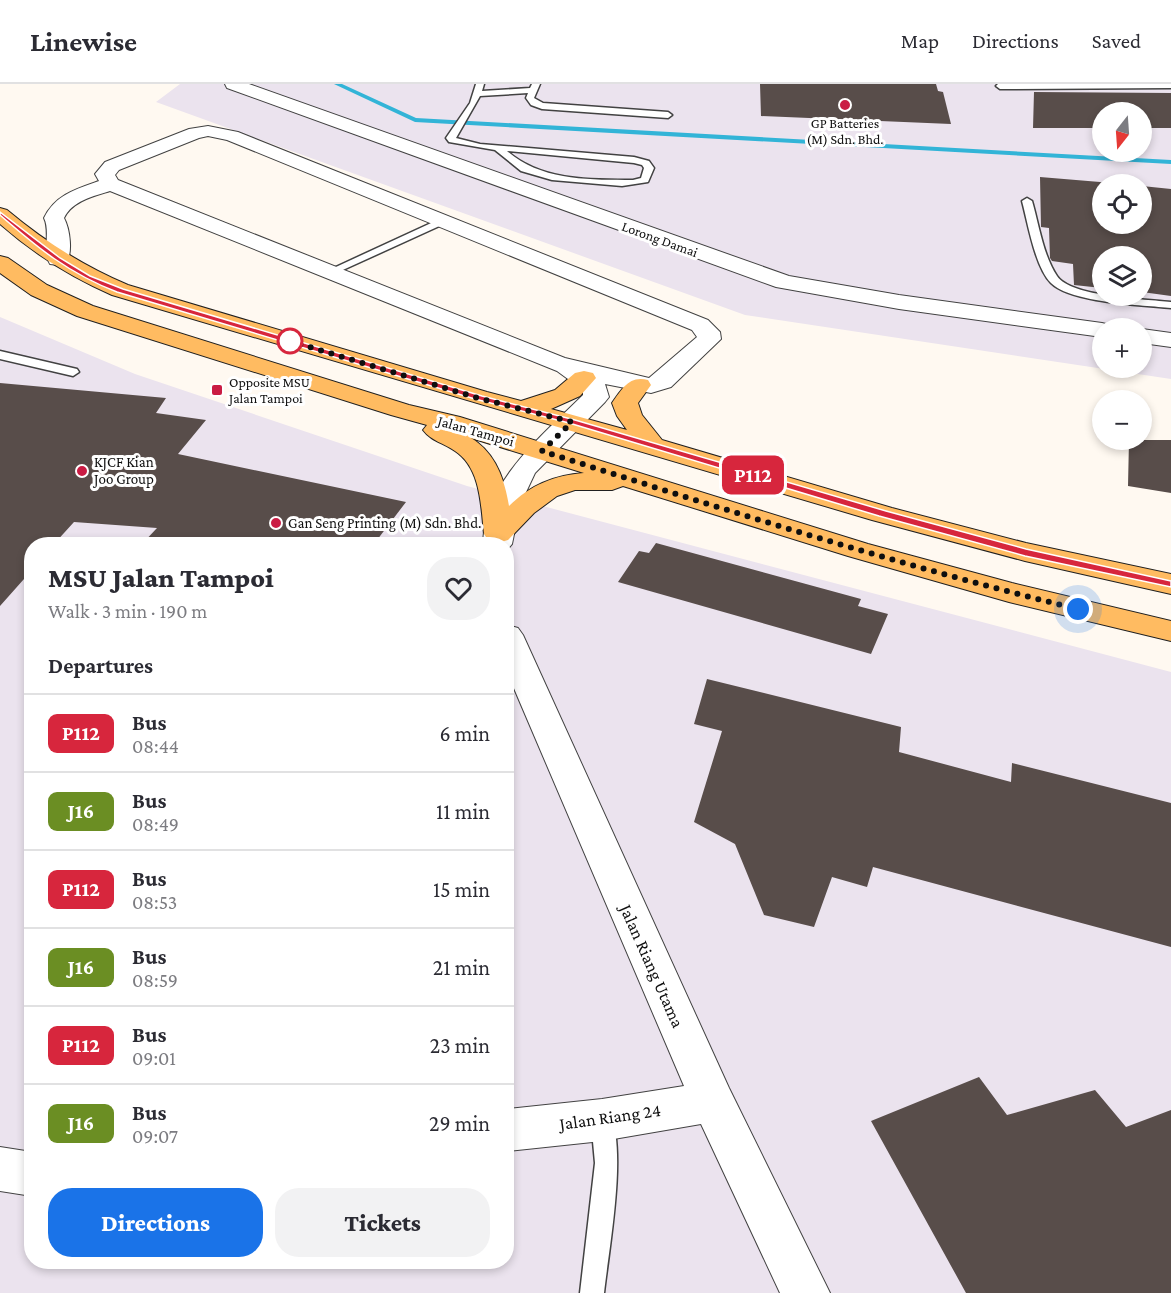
<!DOCTYPE html>
<meta charset="utf-8">
<style>
:root{--surface:#fff;--page:#f2f2f3;--text:#2b2b33;--muted:#7c7c81;--line:#e1e1e2;--accent:#1a73e8}
body{margin:0;font-family:"Crimson Pro",serif;background:var(--page);color:var(--text);height:100vh;display:flex;flex-direction:column;font-size:22px;white-space:nowrap}
*{box-sizing:border-box;margin:0}
p{font-size:20px;color:var(--muted)}
.icon{flex:none;width:33px;height:33px;fill:none;stroke:currentColor;stroke-width:2;stroke-linecap:round;stroke-linejoin:round}
.map{position:relative;flex:1;overflow:hidden}
.sheet{position:absolute;left:24px;top:453px;width:490px;height:732px;display:flex;flex-direction:column;background:var(--surface);border-radius:24px;box-shadow:0 3px 9px #0003}
.sheet>*{flex:none}
.badge{padding:0 12px;border-radius:9px;font-size:21px;line-height:39px}
.needle{width:39px;rotate:197deg}
.buttons{position:absolute;left:1092px;top:18px;display:grid;gap:12px}
.buttons a{display:grid;place-items:center;width:60px;height:60px;border-radius:50%;background:var(--surface);box-shadow:0 3px 9px #0003;font-size:30px}
.you{position:absolute;width:30px;height:30px;margin:-15px;border:4px solid #fff;border-radius:50%;background:#1a73e8;box-shadow:0 0 0 9px #1a73e833}
.map>.badge{position:absolute;translate:-50% -50%;box-shadow:0 0 0 3px #fff}
h2{padding:0 24px;font-size:22px;line-height:54px}
.round{display:grid;place-items:center;flex:none;width:63px;height:63px;border-radius:24px;background:var(--page)}
.overview{display:flex;align-items:center;justify-content:space-between;height:102px;padding:0 24px}
h1{font-size:28px;font-weight:800;line-height:45px}
.button{display:flex;gap:12px;margin-top:auto;padding:12px 24px}
.button a{flex:1;height:69px;border-radius:24px;background:var(--accent);color:#fff;font-size:24px;font-weight:800;line-height:69px;text-align:center}
.button a+a{background:var(--page);color:var(--text)}
ul{padding:0;list-style:none}
li{display:flex;align-items:center;gap:18px;height:78px;padding:0 24px;border-top:2px solid var(--line)}
li div{flex:1}
li b{display:block;font-size:22px}
li em{font-style:normal}
li .badge{min-width:66px;font-weight:700;text-align:center}
header{display:flex;align-items:center;gap:36px;box-sizing:border-box;height:84px;padding:0 30px;background:var(--surface);border-bottom:2px solid var(--line)}
header strong{font-size:28px}
nav{display:flex;gap:33px;margin-inline-start:auto;font-size:21px}
.map>svg:first-child{display:block}
</style>
<header>
<strong>Linewise</strong>
<nav><a>Map</a><a>Directions</a><a>Saved</a></nav>
</header>
<div class="map">
<svg width="1171" height="1209" viewBox="0 0 1171 1209">
<rect width="100%" height="100%" fill="#fff9f1"/>
<path fill="#ebe3ee" fill-rule="evenodd" d="M180 0H1171V295L745 231 156 18ZM1102 28H1142V68H1102ZM1102 100H1142V140H1102ZM1102 172H1142V212H1102ZM1102 244H1142V284H1102Z
M0 233 135 290 467 402 1171 588V1209H0ZM32 460H507V1178H32Z"/>
<g fill="none" stroke-linecap="round" stroke-linejoin="round">
<path fill="#32b4d7" fill-rule="evenodd" d="M334 0H342L416 34 1171 76V80L415 38Z"/>
</g>
<path fill="#584d4a" d="M760 0H936L938 7 943 8 951 40 761 32Z
M1034 8 1171 9V44H1142V28H1102V44H1033Z
M1040 93 1124 100H1102V140H1142V102L1171 105V212L1142 208V172H1102V204L1074 201 1073 180 1052 177 1050 174 1049 144 1041 143Z
M0 299 166 314 156 329 206 336 178 370 406 418 374 460H142L157 444 74 438 54 460H32V486L0 522Z
M1129 356H1171V409L1128 402Z
M656 459 861 515 858 522 888 530 871 570 618 498 639 467 649 469Z
M707 595 901 643 899 668 1011 698 1012 679 1171 719V863L873 783 867 803 832 793 814 843 764 831 735 760 694 738 722 647 694 640Z
M979 993 1007 1031 1095 1006 1126 1043 1171 1026V1209H966L871 1037Z"/>
<g fill="none" stroke-linecap="round" stroke-linejoin="round">
<g stroke="#424242" stroke-width="3">
<path id="service" d="M476 0H484L482 7 530 4 532 0H540L534 14 543 19 668 28 672 31 668 34 542 25 531 21 526 14 528 9 480 12 456 54 480 60 634 73 649 77 654 84 648 98 622 102 552 96 521 87 495 66 449 58 446 54 470 19ZM507 67 634 79 642 81 644 84 641 94 633 96C590 96 541 97 507 67Z
M998 0H1171V4L1000 5 996 2Z
M1027 114 1032 117C1039 141 1043 171 1057 192 1071 213 1145 215 1171 218V224C1143 221 1071 219 1051 199 1035 183 1028 139 1022 117Z
M442 134 447 137 446 139 334 190 330 191 325 188Z
M0 267 77 285 79 288 73 292 0 275Z
M602 1026 610 1029C627 1068 609 1164 604 1209H580L595 1079 591 1036 594 1029Z"/>
</g>
<g stroke="#424242" stroke-width="2">
<path id="minor" d="M225 0H249L789 192 899 211 1102 239 1110 241 1113 244H1102V253L899 225 776 203 227 4Z
M208 42 238 48 708 236 720 248 721 255 671 303 651 309 605 300 609 313 605 318 535 389 520 421 512 460 507 466V460H483C485 396 541 353 583 311V306L557 287 110 107C94 112 72 117 64 134 70 145 73 169 66 180L58 181 50 180C42 167 51 148 44 134 55 111 76 105 99 97L95 90 105 78 189 45ZM208 52 227 56 692 246 697 253 649 294 565 274 118 96 115 91 119 86 199 54Z
M1142 245 1171 249V263L1142 259Z
M507 541 518 544 523 551 729 1004 830 1209H780L701 1040 602 1057 507 1067V1025L602 1015 684 1002 507 588Z
M0 1063 32 1068V1112L0 1107Z"/>
</g>
<g stroke="#202020" stroke-width="2">
<path id="primary" d="M0 124 7 126C44 157 83 182 128 201L487 308 521 317 555 306 575 289 584 287 593 289 596 294 580 312 551 325 627 346 617 332 612 319C622 305 629 291 648 296L651 301 638 319 642 331 662 356 892 424 1026 459 1171 490V510L1025 477 872 436 112 211C71 193 34 170 0 140Z
M0 172 8 174 47 201 93 222 409 321 460 333 868 460 1012 499 1171 537V557L1009 518 848 472 623 402 612 406H575L557 412 534 429 508 456 498 459 488 456 484 450C481 422 481 384 455 367 444 359 431 357 423 346L427 341 391 331 77 232 31 211 0 189ZM471 354 584 389C555 391 530 401 509 422 505 396 495 368 471 354Z"/>
</g>
<use href="#service" fill="#fff" fill-rule="evenodd"/>
<use href="#minor" fill="#fff" fill-rule="evenodd"/>
<use href="#primary" fill="#ffbb61" fill-rule="evenodd"/>
</g>
<path fill="#d7263d" stroke="#fff" stroke-width="1.5" d="M0 128 60 174 90 192 123 205 482 312 575 336 886 427 1026 465 1171 497V503L1025 472 879 432 569 339 475 315 117 208C68 189 38 164 0 131Z"/>
<g fill="none" stroke-linecap="round" stroke-linejoin="round">
<path stroke="#0f0f0f" stroke-width="6" stroke-dasharray="0 10.8" d="M290 257 478 314 572 338 542 367C719 424 897 481 1078 525"/>
</g>
<g fill="#ca1c44" stroke="#fff" stroke-width="2">
<circle cx="845" cy="21" r="6"/>
<rect x="211" y="300" width="12" height="12" rx="3"/>
<circle cx="82" cy="387" r="6"/>
<circle cx="276" cy="439" r="6"/>
</g>
<circle fill="#fff" stroke="#d7263d" stroke-width="3" cx="290" cy="257" r="12"/>
<g text-anchor="middle" stroke-width="6" stroke-linejoin="round" paint-order="stroke">
<g font-size="14" fill="#0f0f0f" stroke="#fff">
<text x="845" y="44">GP Batteries<tspan x="845" dy="16">(M) Sdn. Bhd.</tspan></text>
<text x="229" y="303" text-anchor="start">Opposite MSU<tspan x="229" dy="16">Jalan Tampoi</tspan></text>
</g>
<g font-size="14" fill="#0f0f0f" stroke="#fff">
<text transform="translate(660 155) rotate(20)" y="5">Lorong Damai</text>
</g>
<g font-size="15" fill="#0f0f0f" stroke="#fff">
<text transform="translate(476 347) rotate(16)" y="5">Jalan Tampoi</text>
</g>
<g font-size="15" fill="#0f0f0f" stroke="#fff" text-anchor="start">
<text x="94" y="383">KJCF Kian<tspan x="94" dy="17">Joo Group</tspan></text>
<text x="288" y="444">Gan Seng Printing (M) Sdn. Bhd.</text>
</g>
<g font-size="18" fill="#0f0f0f" stroke="#fff">
<text transform="translate(652 882) rotate(66)" y="6">Jalan Riang Utama</text>
<text transform="translate(610 1033) rotate(-8)" y="6">Jalan Riang 24</text>
</g>
</g>
</svg>
<div class="buttons">
<a><svg class="needle" viewBox="-14 -14 28 28"><path d="M0-13l5 13h-10z" fill="#e53935"/><path d="M0 13l5-13h-10z" fill="#7c7c81"/></svg></a>
<a><svg class="icon" aria-label="locate" viewBox="0 0 24 24"><circle cx="12" cy="12" r="6"/><path d="M12 2v4M12 18v4M2 12h4M18 12h4"/></svg></a>
<a><svg class="icon" aria-label="layers" viewBox="0 0 24 24"><path d="M12 4l9 5-9 5-9-5zM3 14l9 5 9-5"/></svg></a>
<a>+</a>
<a>−</a>
</div>
<div class="you" style="left:1078px;top:525px"></div>
<b class="badge" style="left:753px;top:391px;background:#d7263d;color:#fff">P112</b>
<section class="sheet">
<div class="overview"><div><h1>MSU Jalan Tampoi</h1><p>Walk · 3 min · 190 m</p></div><a class="round"><svg class="icon" aria-label="heart" viewBox="0 0 24 24"><path d="M12 20l-8-8c-3-5 5-10 8-4 3-6 11-1 8 4z"/></svg></a></div>
<h2>Departures</h2>
<ul>
<li><span class="badge" style="background:#d7263d;color:#fff">P112</span><div><b>Bus</b><p>08:44</p></div><em>6 min</em></li>
<li><span class="badge" style="background:#6b8e23;color:#fff">J16</span><div><b>Bus</b><p>08:49</p></div><em>11 min</em></li>
<li><span class="badge" style="background:#d7263d;color:#fff">P112</span><div><b>Bus</b><p>08:53</p></div><em>15 min</em></li>
<li><span class="badge" style="background:#6b8e23;color:#fff">J16</span><div><b>Bus</b><p>08:59</p></div><em>21 min</em></li>
<li><span class="badge" style="background:#d7263d;color:#fff">P112</span><div><b>Bus</b><p>09:01</p></div><em>23 min</em></li>
<li><span class="badge" style="background:#6b8e23;color:#fff">J16</span><div><b>Bus</b><p>09:07</p></div><em>29 min</em></li>
</ul>
<div class="button"><a>Directions</a><a>Tickets</a></div>
</section>
</div>
